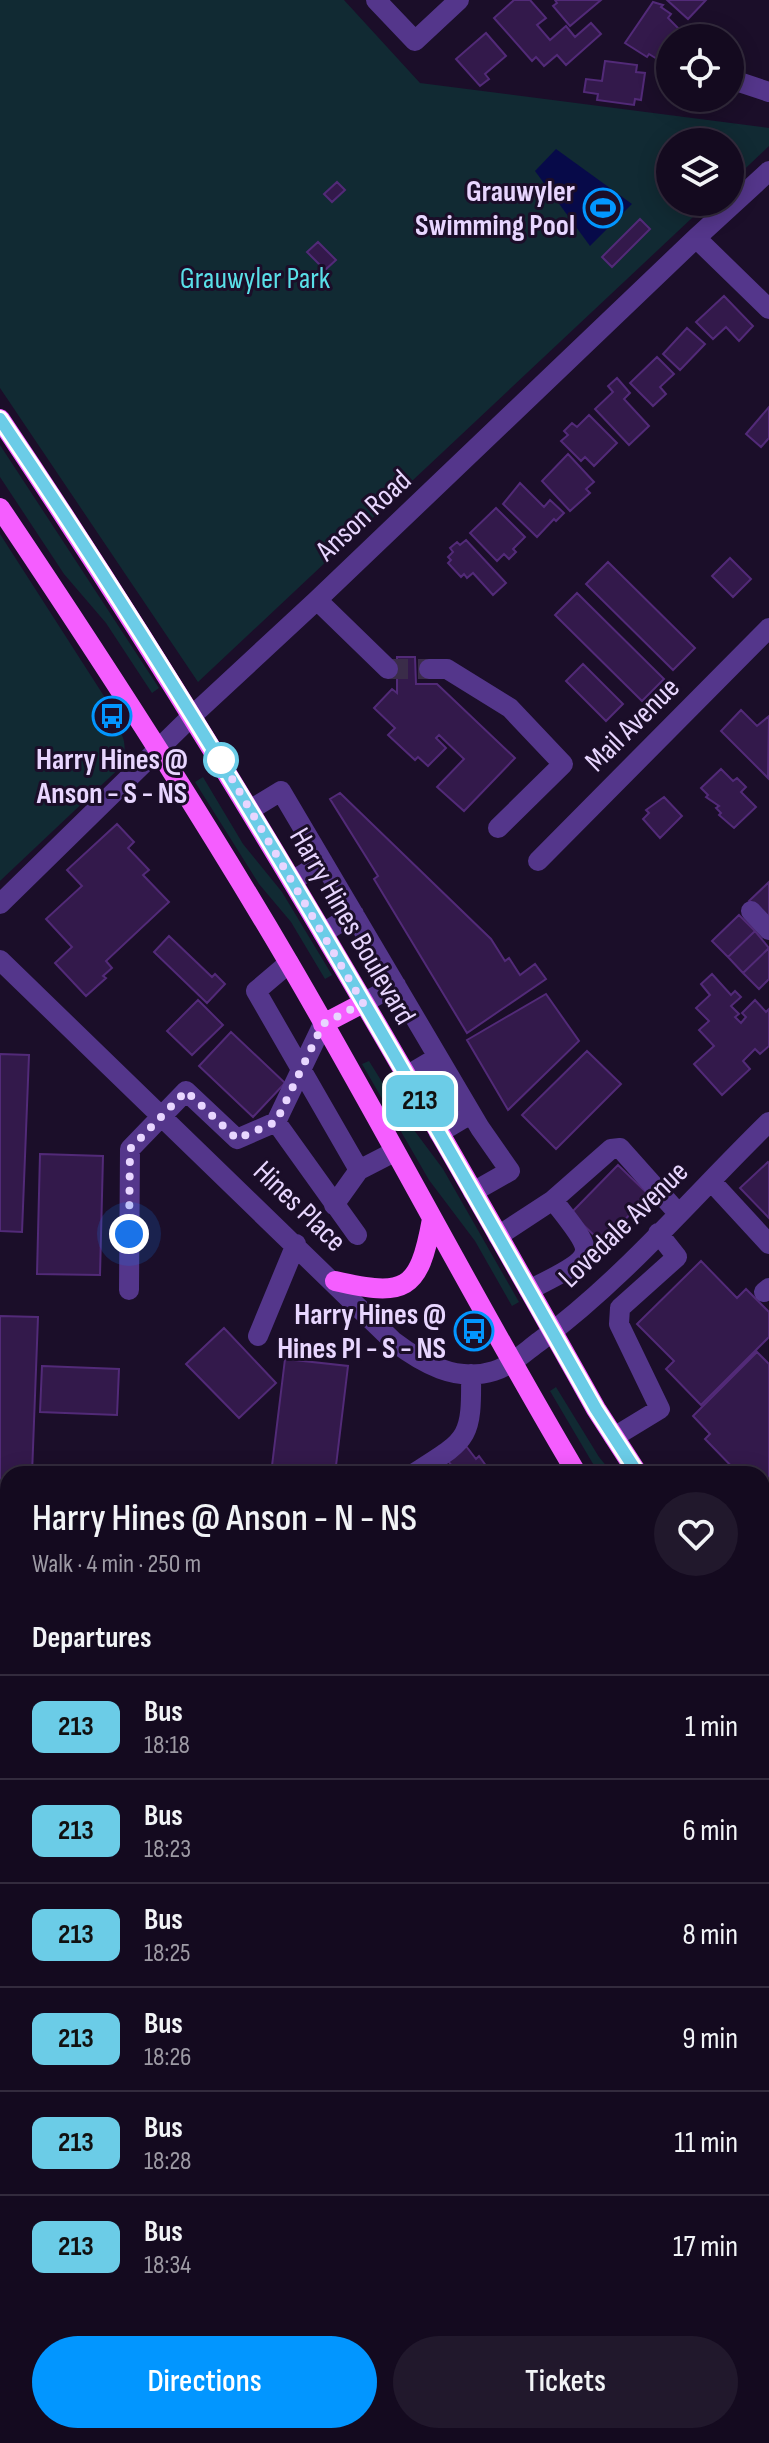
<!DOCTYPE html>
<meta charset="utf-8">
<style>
:root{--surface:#140a1f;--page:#21182c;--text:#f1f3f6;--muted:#9d9aa4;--line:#332b3d;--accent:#0296ff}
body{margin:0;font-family:"Sofia Sans Condensed",sans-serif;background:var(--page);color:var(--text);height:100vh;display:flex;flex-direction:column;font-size:30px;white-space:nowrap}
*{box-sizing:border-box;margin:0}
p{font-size:26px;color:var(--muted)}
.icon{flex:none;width:44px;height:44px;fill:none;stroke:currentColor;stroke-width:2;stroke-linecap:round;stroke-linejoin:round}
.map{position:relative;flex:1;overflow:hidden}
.side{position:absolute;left:0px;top:1466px;width:770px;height:978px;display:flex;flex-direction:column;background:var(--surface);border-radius:24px 24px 0 0;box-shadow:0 4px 20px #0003,0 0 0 2px var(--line)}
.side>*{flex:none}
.badge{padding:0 16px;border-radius:12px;font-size:28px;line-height:52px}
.buttons{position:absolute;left:656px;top:24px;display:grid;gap:16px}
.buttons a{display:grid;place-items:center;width:88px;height:88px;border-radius:50%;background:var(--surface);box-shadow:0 4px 20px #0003,0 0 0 2px var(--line);font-size:40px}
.you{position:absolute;width:40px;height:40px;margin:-20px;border:6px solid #fff;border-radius:50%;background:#1a73e8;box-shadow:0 0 0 12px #1a73e833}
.map>.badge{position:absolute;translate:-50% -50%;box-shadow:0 0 0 4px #fff}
h2{padding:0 32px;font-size:30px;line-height:72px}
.round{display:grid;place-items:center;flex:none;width:84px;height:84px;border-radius:42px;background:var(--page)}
.summary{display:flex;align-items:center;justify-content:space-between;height:136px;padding:0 32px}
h1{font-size:38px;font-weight:600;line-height:60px}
.button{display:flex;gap:16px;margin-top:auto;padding:16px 32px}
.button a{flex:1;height:92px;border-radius:48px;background:var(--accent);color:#fff;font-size:32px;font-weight:600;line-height:92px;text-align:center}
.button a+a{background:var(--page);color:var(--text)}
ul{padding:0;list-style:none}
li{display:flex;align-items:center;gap:24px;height:104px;padding:0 32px;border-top:2px solid var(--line)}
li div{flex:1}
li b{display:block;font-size:30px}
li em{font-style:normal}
li .badge{min-width:88px;font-weight:700;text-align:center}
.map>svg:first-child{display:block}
</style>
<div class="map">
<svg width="769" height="2443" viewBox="0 0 769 2443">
<rect width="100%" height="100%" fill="#1b0e29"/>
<path fill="#112a33" d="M0 0H344L420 83 769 128V146L730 183V142H670V202H709L198 682 0 388Z
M0 445 159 688 152 693 106 623 64 574 0 477Z
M0 534 111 707 103 708 102 713 108 724 114 720C123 735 127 742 123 759L127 761 0 881Z
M203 777 243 844 282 892 332 975 325 979 291 922 259 884 195 782Z
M369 1061 402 1114 443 1169 519 1302 512 1306 475 1241 429 1180 362 1064Z
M556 1387 599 1457 613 1474H599L550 1391Z"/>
<path fill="#070a49" d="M556 149 632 204 590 246 535 171Z"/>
<path fill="#33194b" stroke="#522a78" stroke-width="2" d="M514 0H530L546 18 537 25 550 40 566 26 575 37 591 23 601 34 566 65 557 55 544 66 536 57 532 61 494 18Z
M555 0H601L570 26 553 6 557 3Z
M667 0H706L688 19Z
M653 2 663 5 661 7 671 14 668 18 679 29 670 38 663 55 661 53 657 59 649 54 647 57 625 43Z
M486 33 506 56 485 74 489 79 480 86 456 59Z
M605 61 637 65 636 72 645 73 641 100 635 99 634 105 597 100 598 94 584 92 586 79 602 81Z
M337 182 345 190 332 202 324 194Z
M640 219 650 229 612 267 602 257Z
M318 242 336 260 325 270 307 252Z
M724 296 753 326 739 341 726 327 713 339 696 322Z
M687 328 705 344 680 370 663 354Z
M657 357 674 374 660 387 666 394 653 406 630 383Z
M617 378 630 393 624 399 649 426 629 445 595 409 613 392 608 386Z
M769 407V438L761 447 746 434Z
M589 415 617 443 594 466 585 457 581 461 561 441 568 435 564 431 572 423 577 427Z
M568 454 594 482 586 489 590 493 570 511 542 481Z
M520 483 544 507 550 500 564 513 556 521 554 519 537 537 503 504Z
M496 508 525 537 513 549 516 552 509 559 504 554 497 561 470 533Z
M466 540 506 583 493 595 473 573 467 578 464 574 461 577 448 563 451 560 448 557 453 552 450 548 457 542 460 545Z
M730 558 751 579 733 597 712 576Z
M608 562 695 648 673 670 586 584Z
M577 593 664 679 642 701 555 615Z
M397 657H415L416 684H437L515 758 464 811 437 787 464 759 439 735 436 738 446 748 428 766 418 757 415 760 388 735 395 728 374 708 392 689 397 693Z
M583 664 623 704 606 721 566 681Z
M741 710 757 726 769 716 768 778 721 731Z
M721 769 733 781 737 778 746 787 741 792 756 807 734 828 719 815 721 813 716 808 719 806 706 797 708 795 701 788Z
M340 793 491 939 505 961 509 958 520 975 535 964 546 979 467 1033 374 879 378 876 330 799Z
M664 797 682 816 660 838 643 819 649 813 646 810Z
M117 824 134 842 128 848 149 870 143 875 169 902 106 961 112 968 103 976 106 978 86 996 55 963 72 947 46 919 82 886 67 870Z
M769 882V914L765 918 749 901Z
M739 915 755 931 728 957 712 941Z
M755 931 769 948 743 973 728 957Z
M169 936 212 977 215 974 225 984 207 1003 154 952Z
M769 948V979L759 989 743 973Z
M712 974 731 995 735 991 741 997 731 1006 739 1014 735 1017 741 1023 746 1017 742 1013 755 1000 766 1012 769 1009V1046L760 1054 755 1049 743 1061 750 1069 722 1095 694 1064 714 1046 699 1030 709 1021 696 1008 710 995 701 984Z
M546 994 579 1041 508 1110 467 1040Z
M198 1000 223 1025 192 1055 167 1031Z
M231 1032 285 1083 253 1117 199 1066Z
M587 1051 621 1084 556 1149 522 1115Z
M0 1054 29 1055 22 1232 0 1231Z
M40 1154 103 1156 100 1275 37 1274Z
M768 1162 769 1163V1218L740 1188Z
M618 1165 649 1195 602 1243 571 1213Z
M701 1261 737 1298 746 1289 769 1312V1337L701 1405 666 1369 674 1361 637 1324Z
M0 1316 38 1317 32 1474H8V1796H0Z
M224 1328 276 1383 239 1418 186 1364Z
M757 1352 769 1364V1505L762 1497V1474H739L705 1439 710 1434 693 1416Z
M285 1359 348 1366 335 1474H271Z
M42 1366 119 1369 117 1415 40 1412Z
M466 1446 476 1459 479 1456 492 1474H446L454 1468 447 1460Z
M762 1868 769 1877V1910L762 1915Z
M38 2436H172L171 2443H37Z
M300 2436H489V2443H300Z"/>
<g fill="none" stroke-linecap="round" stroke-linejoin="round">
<path stroke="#3a2c49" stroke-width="20" stroke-dasharray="20 10" stroke-linecap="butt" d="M388 669H429"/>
<path stroke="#54368b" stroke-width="20" d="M376 0 415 41 459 0
M730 79 769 92
M696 238 769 309
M317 600 388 669
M429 669H447L510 708 563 764 498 828
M250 810 281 791 480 1128 510 1171 473 1192
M538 861 769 628
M292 881 323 862
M0 904 193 715 317 600 696 238 769 171
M751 911 769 930
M323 933 354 914
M0 960 393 1341C422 1363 456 1383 494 1371 511 1366 526 1351 540 1341 625 1278 694 1195 769 1122
M289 963 256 991 359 1170 394 1152
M363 1003 396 985
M323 1024 276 1122 357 1235
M406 1076 438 1057
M439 1133 471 1114
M711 1181 769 1244
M334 1205 359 1170
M498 1236 553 1200 611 1149 620 1148 678 1213
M129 1290 130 1149 186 1091 237 1139 276 1122
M529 1290C541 1283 586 1265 585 1249 584 1237 561 1211 553 1200
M764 1292 769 1288
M258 1336 296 1244
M614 1437 660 1409 619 1324 620 1308 677 1257 658 1233
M413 1474C468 1439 472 1440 471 1374
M762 1573 769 1566
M0 1926H8
M0 2188 8 2189
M0 2391H8
M563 2439 689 2436
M279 2443V2436
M537 2443V2436"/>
<path stroke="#f55dff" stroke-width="20" d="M0 419C215 739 408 1073 596 1409L638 1474
M0 508C100 657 198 808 289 963 388 1132 477 1306 577 1474
M323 1024 363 1003
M335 1281C405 1297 419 1292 432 1219
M762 1649 769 1658
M762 1748 769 1757
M762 1973H769
M762 1992 769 1994"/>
</g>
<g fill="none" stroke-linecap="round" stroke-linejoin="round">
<g stroke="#fff" stroke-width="18">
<path id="line" d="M0 419C217 738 407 1074 596 1409L638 1474"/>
</g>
<use href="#line" stroke="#6bcce7" stroke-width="12"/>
<path stroke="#e8d6ff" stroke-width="8" stroke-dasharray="0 14.4" d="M129 1234 130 1149 186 1091 237 1139 276 1122 323 1024 363 1003 221 760"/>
</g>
<defs>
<g id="stadium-ring" transform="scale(2)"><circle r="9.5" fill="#1b0e29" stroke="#0296ff" stroke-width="1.5"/><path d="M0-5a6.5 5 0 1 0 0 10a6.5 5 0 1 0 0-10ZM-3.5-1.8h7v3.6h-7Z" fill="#0296ff"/></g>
<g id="bus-ring" transform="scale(2)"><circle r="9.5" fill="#1b0e29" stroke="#0296ff" stroke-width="1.5"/><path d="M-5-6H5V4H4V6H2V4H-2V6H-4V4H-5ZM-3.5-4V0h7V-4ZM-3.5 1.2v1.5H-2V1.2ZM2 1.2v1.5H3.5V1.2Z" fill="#0296ff"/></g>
</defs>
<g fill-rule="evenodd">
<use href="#stadium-ring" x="603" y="208"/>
<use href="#bus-ring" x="112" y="716"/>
<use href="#bus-ring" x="474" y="1331"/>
</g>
<circle fill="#fff" stroke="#6bcce7" stroke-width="4" cx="221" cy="760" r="16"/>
<g text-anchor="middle" stroke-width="6" stroke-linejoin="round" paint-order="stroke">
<g font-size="30" font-weight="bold" fill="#e8d6ff" stroke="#1b0e29" text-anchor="end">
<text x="575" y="201">Grauwyler<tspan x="575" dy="34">Swimming Pool</tspan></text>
<text x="112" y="769" text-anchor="middle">Harry Hines @<tspan x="112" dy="34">Anson - S - NS</tspan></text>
<text x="446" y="1324">Harry Hines @<tspan x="446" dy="34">Hines Pl - S - NS</tspan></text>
</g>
<g font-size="30" fill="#59dfe8" stroke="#1b0e29">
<text x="255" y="288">Grauwyler Park</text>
</g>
<g font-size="30" fill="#e8d6ff" stroke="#1b0e29">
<text transform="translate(363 515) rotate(-43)" y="10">Anson Road</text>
<text transform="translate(632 724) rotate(-45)" y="10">Mail Avenue</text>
<text transform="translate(353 926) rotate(60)" y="10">Harry Hines Boulevard</text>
<text transform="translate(300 1206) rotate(44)" y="10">Hines Place</text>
<text transform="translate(623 1224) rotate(-44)" y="10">Lovedale Avenue</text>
</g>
</g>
</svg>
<div class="buttons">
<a><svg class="icon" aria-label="locate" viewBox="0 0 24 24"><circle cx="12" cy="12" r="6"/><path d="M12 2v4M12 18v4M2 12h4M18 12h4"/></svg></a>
<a><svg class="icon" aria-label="layers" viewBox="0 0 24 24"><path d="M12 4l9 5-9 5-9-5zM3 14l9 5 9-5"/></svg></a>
</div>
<div class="you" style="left:129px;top:1234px"></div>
<b class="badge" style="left:420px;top:1101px;background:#6bcce7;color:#111">213</b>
<section class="side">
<div class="summary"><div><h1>Harry Hines @ Anson - N - NS</h1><p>Walk · 4 min · 250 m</p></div><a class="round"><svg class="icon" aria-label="heart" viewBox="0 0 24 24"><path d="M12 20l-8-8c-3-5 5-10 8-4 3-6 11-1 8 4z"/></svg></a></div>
<h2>Departures</h2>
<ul>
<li><span class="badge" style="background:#6bcce7;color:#111">213</span><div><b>Bus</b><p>18:18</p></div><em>1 min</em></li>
<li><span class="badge" style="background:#6bcce7;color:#111">213</span><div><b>Bus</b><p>18:23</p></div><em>6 min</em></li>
<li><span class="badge" style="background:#6bcce7;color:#111">213</span><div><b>Bus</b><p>18:25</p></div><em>8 min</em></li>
<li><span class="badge" style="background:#6bcce7;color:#111">213</span><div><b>Bus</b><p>18:26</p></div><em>9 min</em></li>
<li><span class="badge" style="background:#6bcce7;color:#111">213</span><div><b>Bus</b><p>18:28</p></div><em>11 min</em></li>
<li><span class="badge" style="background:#6bcce7;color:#111">213</span><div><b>Bus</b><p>18:34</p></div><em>17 min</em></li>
</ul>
<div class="button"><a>Directions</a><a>Tickets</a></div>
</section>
</div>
